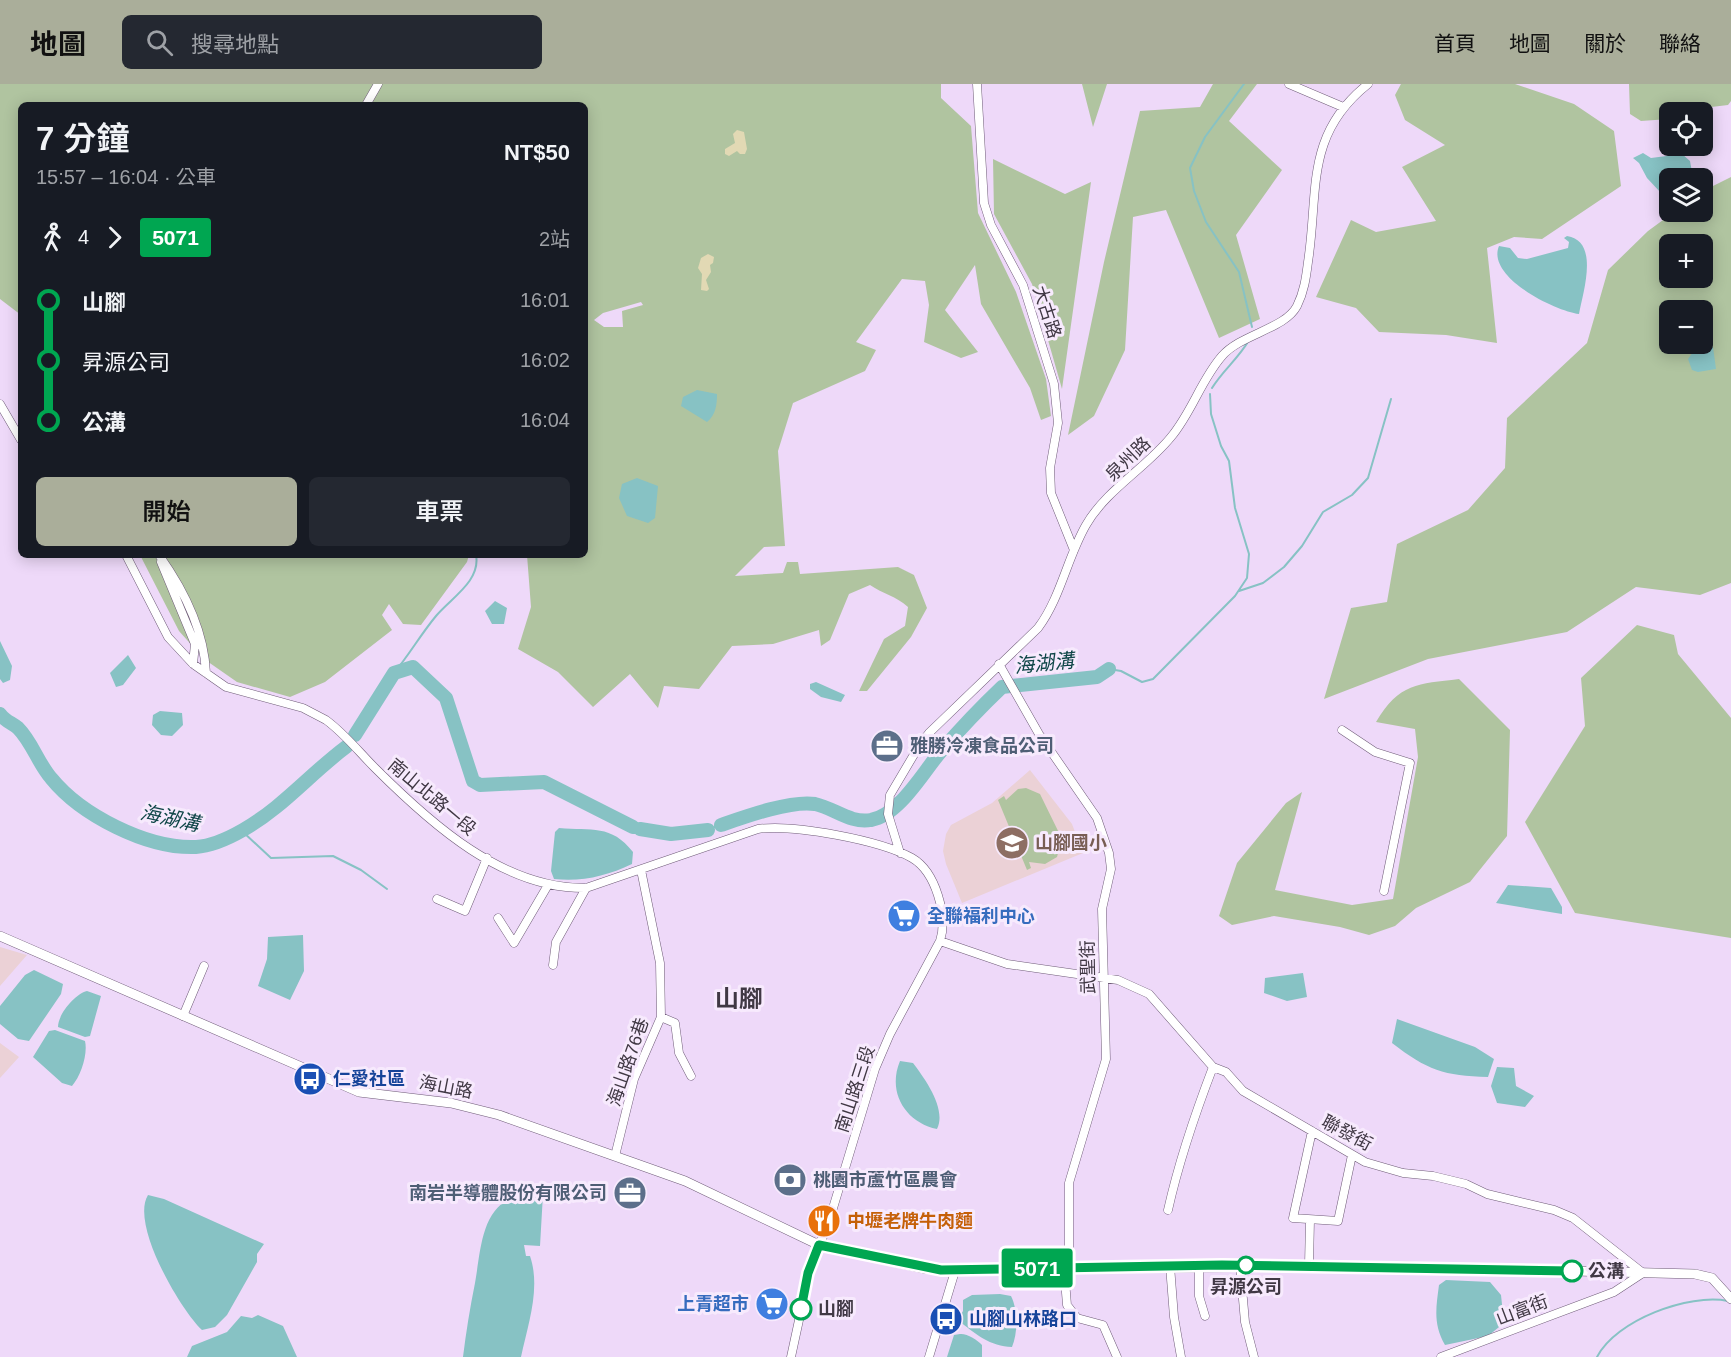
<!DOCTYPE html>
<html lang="zh-TW">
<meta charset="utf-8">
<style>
:root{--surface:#171b24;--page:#242831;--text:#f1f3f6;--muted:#9ea1a6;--accent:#aaae9a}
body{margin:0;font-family:Arial,"Noto Sans TC",sans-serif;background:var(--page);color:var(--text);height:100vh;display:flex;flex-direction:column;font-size:22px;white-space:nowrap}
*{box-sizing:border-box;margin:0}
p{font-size:20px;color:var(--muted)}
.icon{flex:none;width:33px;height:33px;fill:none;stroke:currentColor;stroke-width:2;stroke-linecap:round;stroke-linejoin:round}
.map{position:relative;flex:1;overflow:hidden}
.side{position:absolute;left:18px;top:18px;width:570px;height:456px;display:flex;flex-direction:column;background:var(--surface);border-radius:9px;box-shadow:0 3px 15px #0003}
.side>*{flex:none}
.badge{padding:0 12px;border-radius:4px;font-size:21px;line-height:39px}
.fabs{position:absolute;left:1659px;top:18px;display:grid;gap:12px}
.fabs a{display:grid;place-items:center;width:54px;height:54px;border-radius:9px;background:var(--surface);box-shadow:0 3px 15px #0003;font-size:30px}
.map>.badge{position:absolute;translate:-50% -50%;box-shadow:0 0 0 3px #fff}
.legs{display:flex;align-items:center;gap:9px;height:66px;padding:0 18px;font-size:20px}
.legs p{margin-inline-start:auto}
.head{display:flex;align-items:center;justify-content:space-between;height:102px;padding:0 18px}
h1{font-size:33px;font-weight:600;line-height:45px}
.primary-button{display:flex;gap:12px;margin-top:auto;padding:12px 18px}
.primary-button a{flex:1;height:69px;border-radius:9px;background:var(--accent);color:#111;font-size:24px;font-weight:600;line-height:69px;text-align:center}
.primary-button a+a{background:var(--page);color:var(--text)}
ul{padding:0 18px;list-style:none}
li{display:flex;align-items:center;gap:21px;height:60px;font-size:22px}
li i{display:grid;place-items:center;width:9px;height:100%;margin:0 8px;background:currentColor}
li i::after{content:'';width:15px;height:15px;margin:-8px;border:4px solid;border-radius:50%;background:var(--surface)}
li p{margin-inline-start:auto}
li:first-child i{background:linear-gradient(#0000 50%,currentColor 0)}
li:last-child i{background:linear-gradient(currentColor 50%,#0000 0)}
header{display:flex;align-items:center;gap:36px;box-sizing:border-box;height:84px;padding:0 30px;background:var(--accent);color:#111}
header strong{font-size:28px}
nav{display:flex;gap:33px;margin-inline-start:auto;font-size:21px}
.search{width:420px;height:54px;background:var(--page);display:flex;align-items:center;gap:15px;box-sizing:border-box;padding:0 21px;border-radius:9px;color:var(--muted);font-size:22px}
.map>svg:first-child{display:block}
</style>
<header>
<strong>地圖</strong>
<div class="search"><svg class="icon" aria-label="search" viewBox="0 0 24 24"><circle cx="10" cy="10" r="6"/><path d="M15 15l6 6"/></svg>搜尋地點</div>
<nav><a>首頁</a><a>地圖</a><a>關於</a><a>聯絡</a></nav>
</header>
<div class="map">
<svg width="1731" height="1273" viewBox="0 0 1731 1273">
<rect width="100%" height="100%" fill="#eed9f9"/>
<path fill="#ebd1d6" d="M1030 686 1072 740 1083 769 962 819 946 780 943 767 946 750 951 741 992 719Z
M0 863 27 871 0 902Z
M0 959 19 973 0 994Z"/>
<path fill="#b0c4a0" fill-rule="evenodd" d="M0 0H941V14L971 42 978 129 1016 208 1046 295 1051 332 1041 336 1030 304 981 220 975 181 945 226 978 268 961 274 924 258 929 221 925 197 902 195 856 258 876 266 865 287 793 319 778 367 785 462 764 463 735 492 783 489 787 478H798L800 490 898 483 914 491 927 524 911 553 867 607H859L884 555 905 542 908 523C896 512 883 510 870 501L849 510 830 556 821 562 819 546 773 560 732 562 699 605 664 602 658 624 630 590 593 623 558 588 518 565 531 523 527 471H585V21H21V231L0 215ZM641 218 643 221 622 227 623 243H604L594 236 603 229Z
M1082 0H1107L1093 43Z
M1213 0H1257L1229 37 1282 86 1236 151 1260 235 1219 254 1166 126 1133 133 1125 266 1094 332 1068 351 1104 178 1140 27 1200 23Z
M1401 0H1515L1574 20 1614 47 1621 102 1542 155 1514 153 1487 164 1497 259 1446 251 1379 248 1356 224 1316 213 1351 136 1376 148 1436 137 1402 83 1445 61 1405 36 1395 11Z
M1629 0H1731V17L1728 21 1670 28 1669 35 1641 37 1630 30Z
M993 75 1065 110 1091 98 1062 305 1032 200 994 130Z
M1731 93V499L1700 511 1636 503 1567 548 1428 575 1324 615 1351 524 1387 518 1397 460 1468 426 1505 384 1507 334 1587 259 1608 186 1648 147 1674 128H1702L1703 107ZM1670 160H1702V194H1670ZM1670 226H1702V260H1670Z
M140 471H469L467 478 421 541 403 540 389 520 382 531 392 546 325 598 290 613 237 598 204 575 179 547Z
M1637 541 1674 551 1678 570 1731 634V854L1575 829 1525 738 1585 642 1581 594Z
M1459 595 1510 646 1507 752 1470 798 1416 824 1395 842 1369 851 1340 843 1274 832 1232 841 1219 832 1237 779 1286 719 1302 708 1275 806 1352 821 1393 815 1418 673 1415 645 1376 638C1399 599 1418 600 1459 595Z
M1026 704 1040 710 1062 755 1057 773 1045 780 1029 778 1031 784 1027 786 998 716 1004 712 1006 716 1018 705Z"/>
<path fill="#e2d9b4" d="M737 46 744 48 747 65 745 70H740L737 67 729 72 725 70V65L735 59 733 50Z
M708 170 714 173 713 179 710 181 711 188 706 196 709 205 707 207 701 206 702 190 698 184 701 174Z"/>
<path fill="#87c2c4" d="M1643 69 1651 74 1682 70 1690 77 1692 88 1702 87 1705 92 1703 98 1702 94H1670L1669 112 1661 109 1647 94 1639 79 1633 74Z
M1567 152C1600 157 1583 208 1579 230 1555 227 1486 193 1499 162L1510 164 1518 174 1527 175 1568 164 1569 158 1564 154Z
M1713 263 1716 285 1698 288 1692 286 1688 275 1693 268Z
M697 306 717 310C717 320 716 331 707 338L681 322 683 313Z
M637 394 658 402 655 434 648 439 627 432 619 414 622 400Z
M495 517 507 524 504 540H492L485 527Z
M0 557 12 582 10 596 3 599 0 595Z
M128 571 136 584 123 601 116 603 110 589Z
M816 598 845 611 841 618 821 613 810 605V600Z
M160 627 182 629 183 641 172 652 161 651 152 641 153 631Z
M559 744C592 747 611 740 633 768L632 780C607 792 582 798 554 795L551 787 555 748Z
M1508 801 1551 804 1562 823V830L1496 819Z
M303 851 304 887 290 916 258 902 267 875 268 853Z
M34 886 63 900 61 910 29 957 18 955 0 940V922L25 891Z
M1303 889 1307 913 1287 917 1264 909 1265 894Z
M87 907 101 912 90 952 85 953 58 943C58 930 75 910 87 907Z
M1397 935 1475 963 1494 975 1488 993C1444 992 1427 986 1392 959Z
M55 946 85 957C88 970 81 992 72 1002L62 999 33 973 49 947Z
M900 977 913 979C925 995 947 1025 937 1045 905 1038 887 1008 900 977Z
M1497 983 1514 984 1516 1002 1534 1012 1525 1023 1497 1019 1491 1002Z
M530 1109 543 1110 540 1162 524 1161 526 1172H530C541 1204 528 1240 521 1273H463C466 1248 470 1224 475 1199 482 1160 481 1114 530 1109Z
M148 1111 164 1115 264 1160 257 1170V1178L227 1231 215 1243 202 1246C180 1225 130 1140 148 1111Z
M1446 1196 1490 1198 1501 1211 1504 1239 1488 1252 1445 1261C1433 1240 1436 1224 1439 1201Z
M1000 1210 1011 1212C1018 1226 1018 1249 1012 1263 991 1263 974 1249 958 1236L963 1227V1216L972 1211Z
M258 1231 283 1242 297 1273H187L192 1262 227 1248 241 1232 252 1234Z
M960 1250C966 1249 978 1256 982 1261V1273H947L954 1251Z"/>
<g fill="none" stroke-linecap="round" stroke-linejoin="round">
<path stroke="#87c2c4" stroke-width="2" d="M1244 0 1205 53 1190 84 1194 107 1206 138 1239 188 1252 243
M1212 304C1223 286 1239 274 1249 256
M1239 507 1263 499 1284 483 1302 462 1323 428 1352 411 1368 394 1391 315
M1109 585 1121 587 1142 598 1153 595 1235 512 1247 494 1249 470 1235 424 1229 377 1221 362 1211 330 1210 310
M394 589C409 571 421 550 436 532 451 514 481 497 476 471
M242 747 271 774 333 772 361 786 387 805
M1597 1273C1616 1236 1689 1209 1728 1217"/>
<path stroke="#87c2c4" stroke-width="14" d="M0 630C5 637 12 639 18 644 32 658 38 679 51 694 81 731 147 765 196 763 213 762 229 754 243 746 282 724 311 689 346 663
M355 651 394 589 413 583 446 614 473 697 480 701 544 698 633 743
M721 741C744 733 791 716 815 720 834 724 851 740 871 736 900 731 925 685 942 666 961 644 981 623 1002 603L1097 593 1109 585
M640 745 671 750 708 746"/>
<g stroke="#6f5c78" stroke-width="9">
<path id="minor" d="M977 0 984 119 991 141 1023 201 1054 300 1058 339 1050 384 1051 409 1074 466
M1289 0 1343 23
M366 21 378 0
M0 320 21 356
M126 471 168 553 193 580 226 603 303 624 326 636C345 650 359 668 375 684 431 740 503 805 586 804L758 745C793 740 880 756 912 774 936 788 948 832 940 857L890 950 875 985 827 1144 812 1176 791 1273
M159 471C184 506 204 545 206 589
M161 478 195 560 193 580
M999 580 1039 650 1097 734 1109 769 1111 785 1102 825 1106 975 1069 1099V1184
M1342 646 1375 668 1410 679 1384 807
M900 769 888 730 890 711 919 662 929 649 1038 544C1061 513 1067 474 1086 441 1106 406 1146 384 1171 353 1192 328 1201 296 1222 272 1241 250 1285 245 1297 222 1304 208 1306 194 1308 178 1319 107 1304 51 1368 0
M437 815 465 827 487 774
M498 834 514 859 548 801
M940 857 1007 880 1118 896 1149 910 1213 983 1226 988 1243 1007 1365 1078 1403 1089 1433 1092 1466 1100 1487 1110 1554 1126 1573 1134 1643 1189 1614 1208 1441 1273
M553 881 556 858 586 804
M183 932 204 882
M661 933 675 939 679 969 691 992
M1312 1047 1293 1134 1338 1137 1352 1071
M615 1072 634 995 661 933 660 879 641 786
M1168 1126C1179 1077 1195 1030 1213 983
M1199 1181V1212L1205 1232
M1240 1181 1245 1238 1254 1273
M1309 1181 1310 1136
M1170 1182 1174 1233 1181 1273
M1064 1184 1067 1221 1077 1234 1103 1241 1117 1273
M929 1273 955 1187"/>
</g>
<g stroke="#6f5c78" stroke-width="10">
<path id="major" d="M0 852 359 1008 451 1019 499 1031 685 1097 819 1161 927 1185 1375 1182 1695 1190 1712 1194 1731 1215"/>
</g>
<use href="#minor" stroke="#fff" stroke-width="8"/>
<use href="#major" stroke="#fff" stroke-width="9"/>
</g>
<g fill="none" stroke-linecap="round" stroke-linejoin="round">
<g stroke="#fff" stroke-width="14">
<path id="line-1" d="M801 1225 808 1189 819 1161 941 1186 1222 1181 1572 1187"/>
</g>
<use href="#line-1" stroke="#00a651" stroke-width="9"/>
</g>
<defs>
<g id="office-disc" transform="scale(1.725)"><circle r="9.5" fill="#5c6f8a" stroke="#f7eafd"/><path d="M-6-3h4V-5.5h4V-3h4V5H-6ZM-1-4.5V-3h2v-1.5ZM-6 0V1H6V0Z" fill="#fff"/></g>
<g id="school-disc" transform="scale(1.725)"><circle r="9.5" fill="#8d6e63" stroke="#f7eafd"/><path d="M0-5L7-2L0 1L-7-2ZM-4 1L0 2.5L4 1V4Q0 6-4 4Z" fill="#fff"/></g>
<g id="supermarket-disc" transform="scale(1.725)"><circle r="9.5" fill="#3f7fe0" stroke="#f7eafd"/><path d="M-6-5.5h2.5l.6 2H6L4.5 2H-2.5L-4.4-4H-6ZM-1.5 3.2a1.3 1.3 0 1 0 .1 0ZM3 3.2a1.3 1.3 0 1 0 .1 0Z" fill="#fff"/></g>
<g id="bus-disc" transform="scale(1.725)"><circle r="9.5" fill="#1a4fb4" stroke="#f7eafd"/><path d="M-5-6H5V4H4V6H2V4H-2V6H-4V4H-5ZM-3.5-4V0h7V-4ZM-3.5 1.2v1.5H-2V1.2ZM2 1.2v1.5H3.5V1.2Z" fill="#fff"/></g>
<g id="bank-disc" transform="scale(1.725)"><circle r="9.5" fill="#5c6f8a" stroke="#f7eafd"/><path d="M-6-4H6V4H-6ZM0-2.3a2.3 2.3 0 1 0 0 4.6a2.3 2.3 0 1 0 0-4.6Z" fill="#fff"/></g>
<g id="restaurant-disc" transform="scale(1.725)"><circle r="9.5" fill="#e8710a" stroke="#f7eafd"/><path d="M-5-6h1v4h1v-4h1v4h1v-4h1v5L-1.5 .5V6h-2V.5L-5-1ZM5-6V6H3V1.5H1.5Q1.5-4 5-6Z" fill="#fff"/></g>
</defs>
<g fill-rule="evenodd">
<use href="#office-disc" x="887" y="662"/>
<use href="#school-disc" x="1012" y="759"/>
<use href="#supermarket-disc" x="904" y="832"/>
<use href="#bus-disc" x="310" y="995"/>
<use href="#bank-disc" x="790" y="1096"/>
<use href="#office-disc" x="630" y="1109"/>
<use href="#restaurant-disc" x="824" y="1137"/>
<use href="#supermarket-disc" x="772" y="1220"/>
<use href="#bus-disc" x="946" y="1235"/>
</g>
<g fill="#fff" stroke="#00a651" stroke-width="3">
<circle cx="1246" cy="1181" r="8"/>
<circle cx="1572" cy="1187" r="10"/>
<circle cx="801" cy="1225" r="10"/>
</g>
<g text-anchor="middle" stroke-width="6" stroke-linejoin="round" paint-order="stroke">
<g font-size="18" fill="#403844" stroke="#f7eafd">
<text transform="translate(1047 228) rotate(72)" y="6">大古路</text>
<text transform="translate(1128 375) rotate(-44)" y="6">泉州路</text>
<text transform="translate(432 713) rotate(40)" y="6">南山北路一段</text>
<text transform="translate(1088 883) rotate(-91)" y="6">武聖街</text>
<text transform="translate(628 978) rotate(-71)" y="6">海山路76巷</text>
<text transform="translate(446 1003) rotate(11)" y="6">海山路</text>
<text transform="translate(855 1005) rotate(-72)" y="6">南山路三段</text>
<text transform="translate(1347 1049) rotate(28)" y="6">聯發街</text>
<text transform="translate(1522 1226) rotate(-21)" y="6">山富街</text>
</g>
<g font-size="18" font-weight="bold" fill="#4e5e75" stroke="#f7eafd" text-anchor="start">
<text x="910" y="668">雅勝冷凍食品公司</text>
<text x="813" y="1102">桃園市蘆竹區農會</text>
<text x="607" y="1115" text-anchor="end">南岩半導體股份有限公司</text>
</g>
<g font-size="18" font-weight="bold" fill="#785e54" stroke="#f7eafd" text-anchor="start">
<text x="1035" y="765">山腳國小</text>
</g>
<g font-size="18" font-weight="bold" fill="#366cbe" stroke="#f7eafd" text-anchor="start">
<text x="927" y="838">全聯福利中心</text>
<text x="749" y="1226" text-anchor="end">上青超市</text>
</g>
<g font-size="18" font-weight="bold" fill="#164399" stroke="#f7eafd" text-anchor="start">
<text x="333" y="1001">仁愛社區</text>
<text x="969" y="1241">山腳山林路口</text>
</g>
<g font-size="18" font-weight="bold" fill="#c56008" stroke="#f7eafd" text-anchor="start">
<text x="847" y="1143">中壢老牌牛肉麵</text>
</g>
<g font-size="18" font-weight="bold" fill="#403844" stroke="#f7eafd" text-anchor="start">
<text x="1588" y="1193">公溝</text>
<text x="1246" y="1209" text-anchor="middle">昇源公司</text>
<text x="818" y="1231">山腳</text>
</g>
<g font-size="20" font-style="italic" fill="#114749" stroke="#f7eafd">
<text transform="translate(1044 579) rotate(-6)" y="7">海湖溝</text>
<text transform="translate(170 734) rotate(12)" y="7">海湖溝</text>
</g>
<g font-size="24" font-weight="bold" fill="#403844" stroke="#f7eafd">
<text x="739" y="923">山腳</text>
</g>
</g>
</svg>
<div class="fabs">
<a><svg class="icon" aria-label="locate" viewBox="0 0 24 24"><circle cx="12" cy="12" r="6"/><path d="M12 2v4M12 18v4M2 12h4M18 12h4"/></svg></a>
<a><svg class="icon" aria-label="layers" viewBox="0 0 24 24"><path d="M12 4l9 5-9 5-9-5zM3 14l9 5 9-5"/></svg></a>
<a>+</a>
<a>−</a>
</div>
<b class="badge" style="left:1037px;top:1184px;background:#00a651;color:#fff">5071</b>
<section class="side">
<div class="head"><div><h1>7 分鐘</h1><p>15:57 – 16:04 · 公車</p></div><b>NT$50</b></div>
<div class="legs"><svg class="icon" aria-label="walk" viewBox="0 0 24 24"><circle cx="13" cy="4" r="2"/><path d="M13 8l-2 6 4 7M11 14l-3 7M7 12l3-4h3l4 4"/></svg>4<svg class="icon" aria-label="forward" viewBox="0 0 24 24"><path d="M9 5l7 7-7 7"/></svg><b class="badge" style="background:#00a651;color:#fff">5071</b><p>2站</p></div>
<ul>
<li><i style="color:#00a651"></i><b>山腳</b><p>16:01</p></li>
<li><i style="color:#00a651"></i><span>昇源公司</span><p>16:02</p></li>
<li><i style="color:#00a651"></i><b>公溝</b><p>16:04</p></li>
</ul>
<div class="primary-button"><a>開始</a><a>車票</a></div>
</section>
</div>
